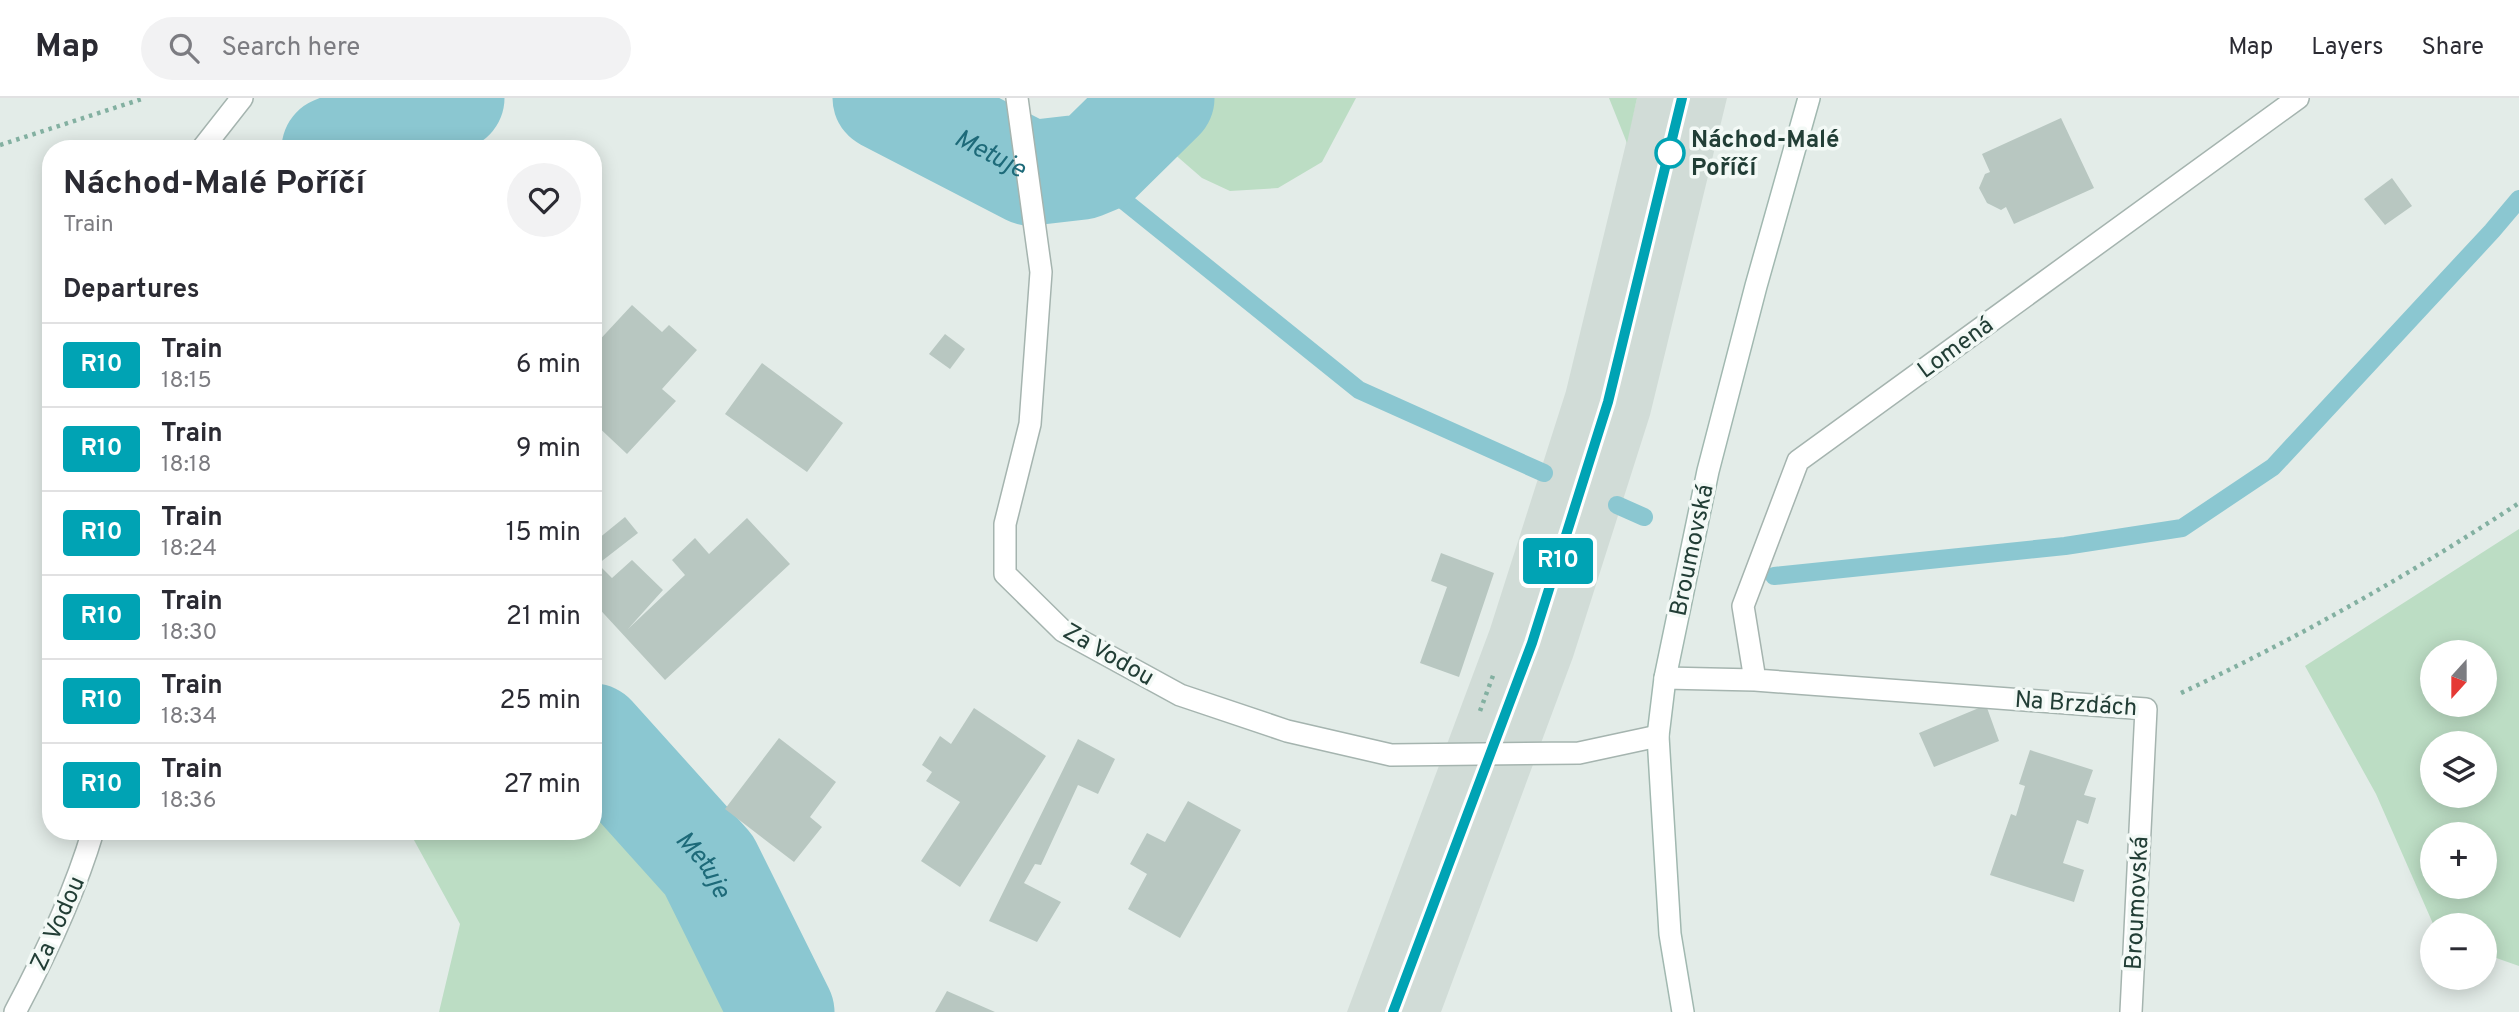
<!DOCTYPE html>
<meta charset="utf-8">
<style>
:root{--surface:#fff;--page:#f2f2f3;--text:#2b2b33;--muted:#7c7c81;--line:#e1e1e2}
body{margin:0;font-family:Overpass,sans-serif;background:var(--page);color:var(--text);height:100vh;display:flex;flex-direction:column;font-size:26px;white-space:nowrap}
*{box-sizing:border-box;margin:0}
p{font-size:23px;color:var(--muted)}
.icon{flex:none;width:38px;height:38px;fill:none;stroke:currentColor;stroke-width:2;stroke-linecap:round;stroke-linejoin:round}
.map{position:relative;flex:1;overflow:hidden}
.details{position:absolute;left:42px;top:42px;width:560px;height:700px;display:flex;flex-direction:column;background:var(--surface);border-radius:28px;box-shadow:0 4px 18px #0003}
.details>*{flex:none}
.badge{padding:0 14px;border-radius:5px;font-size:24px;line-height:46px}
.needle{width:46px;rotate:201deg}
.controls{position:absolute;left:2420px;top:542px;display:grid;gap:14px}
.controls a{display:grid;place-items:center;width:77px;height:77px;border-radius:50%;background:var(--surface);box-shadow:0 4px 18px #0003;font-size:35px}
.map>.badge{position:absolute;translate:-50% -50%;box-shadow:0 0 0 4px #fff}
h2{padding:0 21px;font-size:26px;line-height:63px}
.round{display:grid;place-items:center;flex:none;width:74px;height:74px;border-radius:37px;background:var(--page)}
.summary{display:flex;align-items:center;justify-content:space-between;height:119px;padding:0 21px}
h1{font-size:33px;font-weight:700;line-height:52px}
ul{padding:0;list-style:none}
li{display:flex;align-items:center;gap:21px;height:84px;padding:0 21px;border-top:2px solid var(--line)}
li div{flex:1}
li b{display:block;font-size:26px}
li em{font-style:normal}
li .badge{min-width:77px;font-weight:700;text-align:center}
header{display:flex;align-items:center;gap:42px;box-sizing:border-box;height:98px;padding:0 35px;background:var(--surface);border-bottom:2px solid var(--line)}
header strong{font-size:33px}
nav{display:flex;gap:38px;margin-inline-start:auto;font-size:24px}
.search{width:490px;height:63px;background:var(--page);display:flex;align-items:center;gap:18px;box-sizing:border-box;padding:0 24px;border-radius:38px;color:var(--muted);font-size:26px}
.map>svg:first-child{display:block}
</style>
<header>
<strong>Map</strong>
<div class="search"><svg class="icon" aria-label="search" viewBox="0 0 24 24"><circle cx="10" cy="10" r="6"/><path d="M15 15l6 6"/></svg>Search here</div>
<nav><a>Map</a><a>Layers</a><a>Share</a></nav>
</header>
<div class="map">
<svg width="2519" height="914" viewBox="0 0 2519 914">
<rect width="100%" height="100%" fill="#e3ece8"/>
<path fill="#d1dcd7" d="M1637 0H1727L1650 317 1573 559 1441 914H1347L1490 531 1566 293Z"/>
<path fill="#bcddc4" fill-rule="evenodd" d="M1113 0H1356L1322 64 1278 90 1230 93 1202 80 1112 2Z
M1609 0H1637L1627 45Z
M2519 431V868L2485 856V828H2434L2376 696 2305 568ZM2432 555H2485V607H2432ZM2432 646H2485V698H2432ZM2432 737H2485V789H2432Z
M593 574 768 837 799 914H439L460 826 409 733H593Z"/>
<g fill="none" stroke-linecap="round" stroke-linejoin="round">
<path stroke="#8bc7d1" stroke-width="18" d="M1082 69 1359 292 1544 375
M1617 407 1644 419
M1774 478 2065 448 2182 430 2273 369 2492 133 2519 101"/>
<g stroke="#8bc7d1" stroke-width="105">
<path id="s1" d="M885 0 1030 75 1082 69 1099 62 1162 0"/>
<path d="M334 51 452 0"/>
<path id="s2" d="M593 638 709 767 782 914"/>
</g>
</g>
<path fill="#b8c7c1" d="M2061 20 2094 90 2014 126 2006 109 2001 112 1987 105 1979 90 1985 76 1990 74 1982 56Z
M2392 80 2412 108 2385 127 2364 101Z
M632 207 662 234 669 227 697 252 662 291 676 303 627 356 593 324V249Z
M945 236 965 251 950 271 929 256Z
M762 265 843 325 807 374 725 316Z
M625 419 638 435 598 466 612 480 632 462 663 492 628 531 685 477 672 462 695 440 709 456 747 420 790 466 665 582 593 504V445Z
M1441 455 1494 475 1459 579 1420 565 1447 489 1431 483Z
M1986 607 1999 643 1934 669 1919 635Z
M974 610 1046 658 960 789 921 763 960 704 926 683 932 674 922 667 940 638 951 646Z
M779 640 836 684 810 719 822 729 794 764 725 711Z
M1078 641 1115 661 1098 696 1078 687 1041 767 1035 766 1024 785 1061 804 1037 844 989 823Z
M2030 652 2093 672 2084 697 2096 700 2088 726 2077 722 2063 765 2084 772 2074 804 1990 777 2011 716 2016 718 2025 688 2019 686Z
M1188 703 1241 732 1180 840 1128 811 1147 776 1130 766 1147 735 1165 744Z
M947 893 995 914H935Z"/>
<g fill="none" stroke-linecap="round" stroke-linejoin="round">
<g stroke="#a5b4af" stroke-width="24">
<path id="lane" d="M202 51 242 0
M15 914C46 856 74 797 93 733"/>
</g>
<g stroke="#a5b4af" stroke-width="24">
<path id="street" d="M1017 0 1041 174 1030 326 1005 426V476L1063 533 1180 597 1287 633 1391 657 1579 655 1658 638
M1665 580 1755 582 2146 611 2131 914
M1755 582 1743 508 1798 363 2298 0"/>
</g>
<g stroke="#a1b8b0" stroke-width="24">
<path id="secondary" d="M1683 914 1670 836 1658 638 1665 580 1708 373 1756 188 1809 0"/>
</g>
<path stroke="#83b0a1" stroke-width="4.5" stroke-dasharray="3.5 5" stroke-linecap="butt" d="M0 47 145 0
M2181 595C2298 540 2411 476 2519 405
M1480 613 1494 575"/>
<use href="#lane" stroke="#fff" stroke-width="21"/>
<use href="#street" stroke="#fff" stroke-width="21"/>
<use href="#secondary" stroke="#fff" stroke-width="21"/>
<path stroke="#5d7971" stroke-width="5" stroke-dasharray="14 7" stroke-linecap="butt" d="M1393 914 1532 545 1608 305 1682 0"/>
</g>
<g fill="none" stroke-linecap="round" stroke-linejoin="round">
<g stroke="#fff" stroke-width="16">
<path id="line" d="M1393 914 1532 545 1608 304 1682 0"/>
</g>
<use href="#line" stroke="#00a3b4" stroke-width="10"/>
</g>
<circle fill="#fff" stroke="#00a3b4" stroke-width="3.5" cx="1670" cy="55" r="14"/>
<g text-anchor="middle" stroke-width="7" stroke-linejoin="round" paint-order="stroke">
<g font-size="24" font-weight="bold" fill="#223e36" stroke="#f3f9f6" text-anchor="start">
<text x="1691" y="49">Náchod-Malé<tspan x="1691" dy="28">Poříčí</tspan></text>
</g>
<g font-size="24" fill="#223e36" stroke="#f3f9f6">
<text transform="translate(1955 249) rotate(-36)" y="8">Lomená</text>
<text transform="translate(1691 452) rotate(-78)" y="8">Broumovská</text>
<text transform="translate(1109 556) rotate(30)" y="8">Za Vodou</text>
<text transform="translate(2076 605) rotate(4)" y="8">Na Brzdách</text>
<text transform="translate(2136 805) rotate(-87)" y="8">Broumovská</text>
<text transform="translate(57 825) rotate(-66)" y="8">Za Vodou</text>
</g>
<g font-size="26" font-style="italic" fill="#1d6a79" stroke="#f3f9f6">
<text dy="9" stroke="none"><textPath href="#s1" startOffset="119">Metuje</textPath></text>
<text dy="9" stroke="none"><textPath href="#s2" startOffset="170">Metuje</textPath></text>
</g>
</g>
</svg>
<div class="controls">
<a><svg class="needle" viewBox="-14 -14 28 28"><path d="M0-13l5 13h-10z" fill="#e53935"/><path d="M0 13l5-13h-10z" fill="#7c7c81"/></svg></a>
<a><svg class="icon" aria-label="layers" viewBox="0 0 24 24"><path d="M12 4l9 5-9 5-9-5zM3 14l9 5 9-5"/></svg></a>
<a>+</a>
<a>−</a>
</div>
<b class="badge" style="left:1558px;top:463px;background:#00a3b4;color:#fff">R10</b>
<section class="details">
<div class="summary"><div><h1>Náchod-Malé Poříčí</h1><p>Train</p></div><a class="round"><svg class="icon" aria-label="heart" viewBox="0 0 24 24"><path d="M12 20l-8-8c-3-5 5-10 8-4 3-6 11-1 8 4z"/></svg></a></div>
<h2>Departures</h2>
<ul>
<li><span class="badge" style="background:#00a3b4;color:#fff">R10</span><div><b>Train</b><p>18:15</p></div><em>6 min</em></li>
<li><span class="badge" style="background:#00a3b4;color:#fff">R10</span><div><b>Train</b><p>18:18</p></div><em>9 min</em></li>
<li><span class="badge" style="background:#00a3b4;color:#fff">R10</span><div><b>Train</b><p>18:24</p></div><em>15 min</em></li>
<li><span class="badge" style="background:#00a3b4;color:#fff">R10</span><div><b>Train</b><p>18:30</p></div><em>21 min</em></li>
<li><span class="badge" style="background:#00a3b4;color:#fff">R10</span><div><b>Train</b><p>18:34</p></div><em>25 min</em></li>
<li><span class="badge" style="background:#00a3b4;color:#fff">R10</span><div><b>Train</b><p>18:36</p></div><em>27 min</em></li>
</ul>
</section>
</div>
